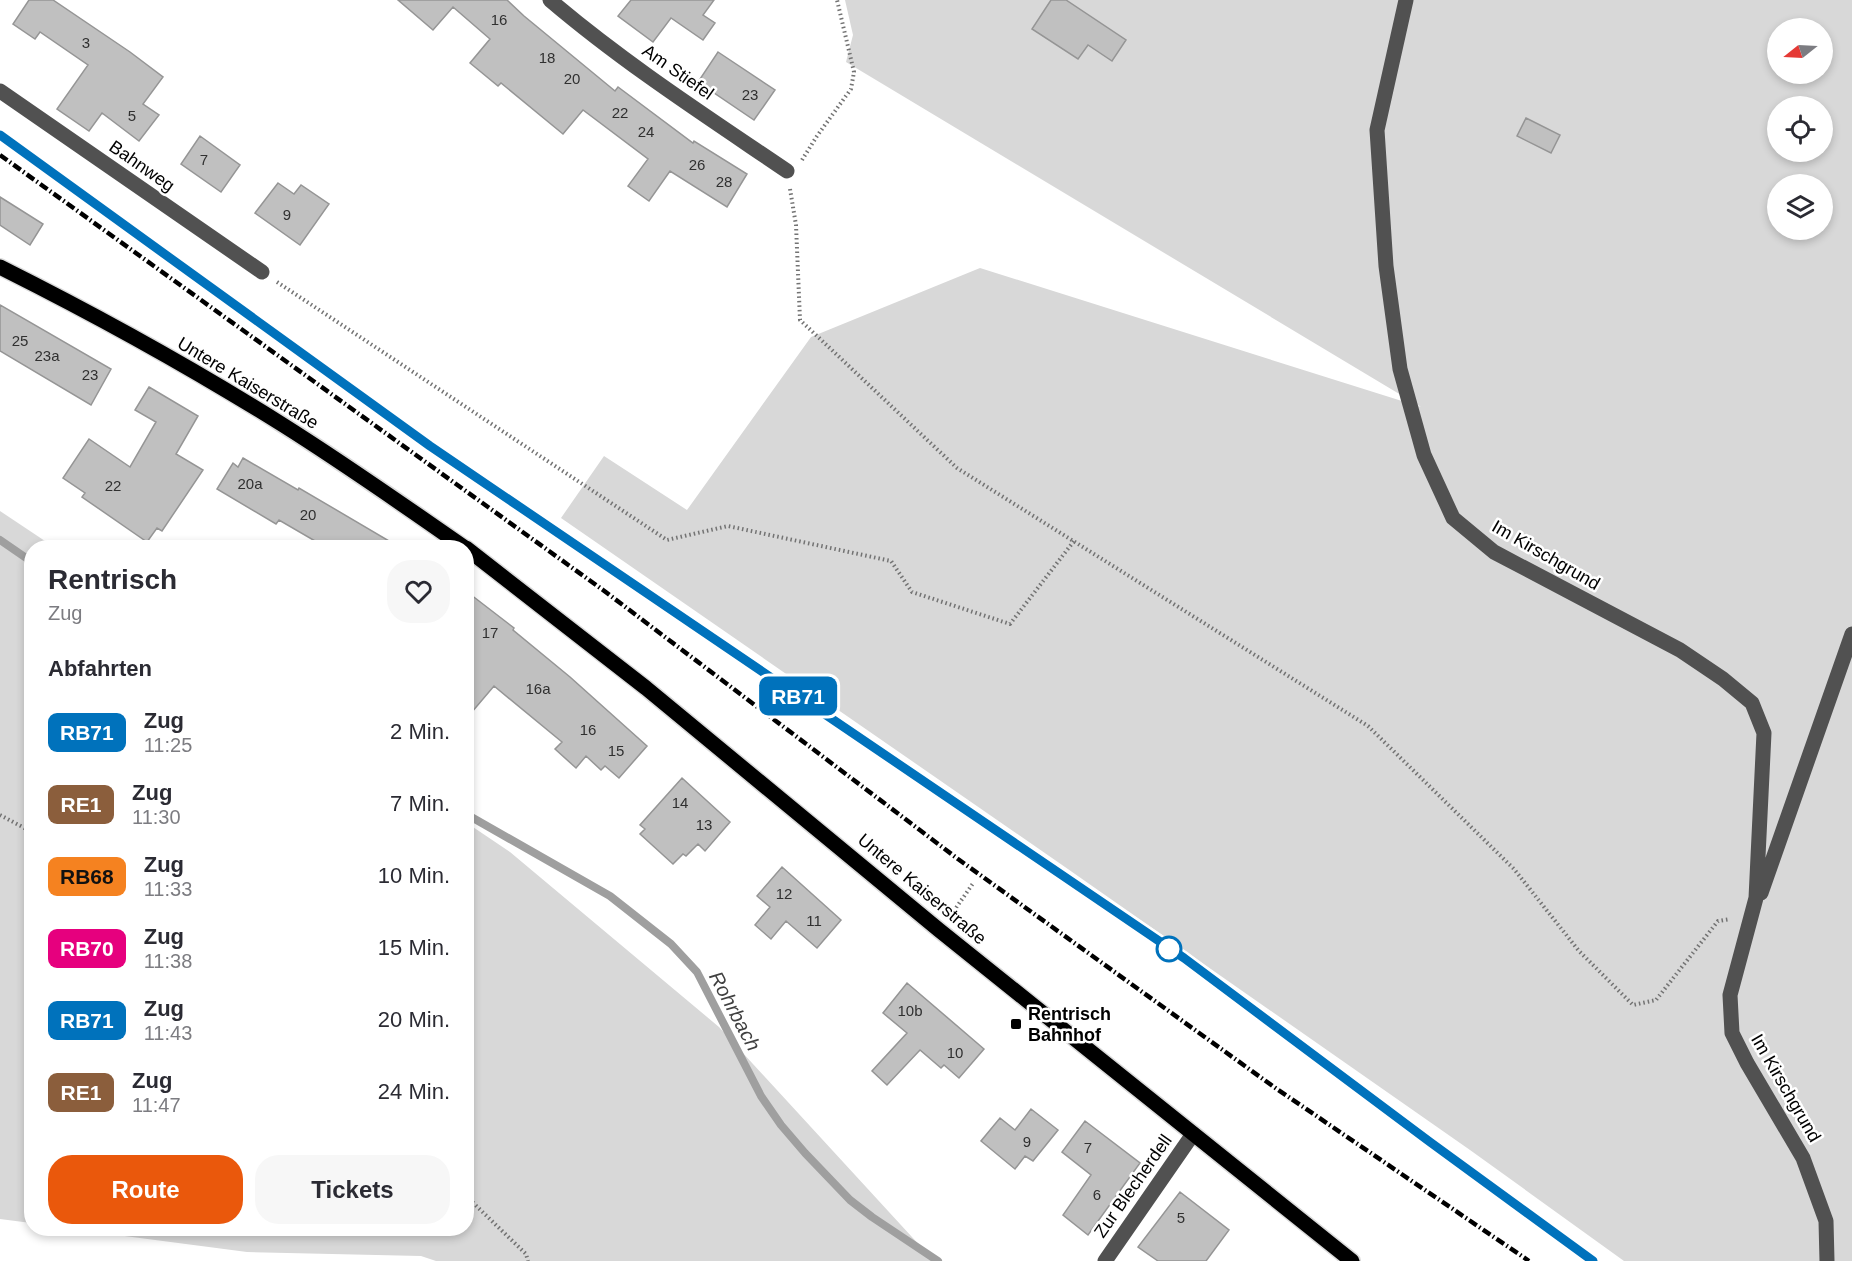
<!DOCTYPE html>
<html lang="de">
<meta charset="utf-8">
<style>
:root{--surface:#fff;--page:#f7f7f7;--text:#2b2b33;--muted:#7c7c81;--accent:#ea580c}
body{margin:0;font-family:Helvetica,sans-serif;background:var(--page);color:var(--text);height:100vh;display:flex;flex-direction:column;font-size:22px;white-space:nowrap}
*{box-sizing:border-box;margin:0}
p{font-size:20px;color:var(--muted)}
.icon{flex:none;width:33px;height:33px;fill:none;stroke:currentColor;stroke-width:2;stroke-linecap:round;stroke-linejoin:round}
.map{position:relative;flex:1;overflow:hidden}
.sheet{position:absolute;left:24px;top:540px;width:450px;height:696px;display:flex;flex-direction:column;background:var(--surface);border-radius:24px;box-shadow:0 3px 9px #0003}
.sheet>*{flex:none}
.badge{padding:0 12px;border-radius:9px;font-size:21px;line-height:39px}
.needle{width:39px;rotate:252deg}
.tools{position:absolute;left:1767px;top:18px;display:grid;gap:12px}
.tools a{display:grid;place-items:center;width:66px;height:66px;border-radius:50%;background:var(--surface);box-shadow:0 3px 9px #0003;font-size:30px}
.map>.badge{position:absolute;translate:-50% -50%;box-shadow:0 0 0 3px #fff}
h2{padding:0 24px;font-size:22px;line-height:54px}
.round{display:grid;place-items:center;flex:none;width:63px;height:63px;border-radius:24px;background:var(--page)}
.overview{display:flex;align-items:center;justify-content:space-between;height:102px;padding:0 24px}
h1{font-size:28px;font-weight:600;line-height:45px}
.cta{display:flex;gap:12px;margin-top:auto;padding:12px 24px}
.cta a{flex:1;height:69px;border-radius:24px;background:var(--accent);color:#fff;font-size:24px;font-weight:600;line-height:69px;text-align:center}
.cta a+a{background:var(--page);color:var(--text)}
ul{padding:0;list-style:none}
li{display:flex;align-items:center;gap:18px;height:72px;padding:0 24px}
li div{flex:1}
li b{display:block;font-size:22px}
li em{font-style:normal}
li .badge{min-width:66px;font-weight:700;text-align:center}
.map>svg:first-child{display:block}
</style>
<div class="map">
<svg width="1852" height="1261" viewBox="0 0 1852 1261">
<rect width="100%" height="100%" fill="#fff"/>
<path fill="#d8d8d8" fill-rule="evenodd" d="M845 0H1852V1261H1624L1470 1150 1065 867 561 518 604 456 687 510 811 337 980 268 1421 407 846 62 853 35ZM1778 28H1822V74H1778ZM1778 106H1822V152H1778ZM1778 184H1822V230H1778Z
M0 511 54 547 32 548 31 1223 0 1219Z
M467 823 510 852 719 1027 934 1261H436L421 1256 247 1252 71 1229 466 1228Z"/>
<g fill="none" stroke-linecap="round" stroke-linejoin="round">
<path stroke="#9f9f9f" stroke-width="8" d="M0 540 32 562
M466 814 610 896 671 944 697 972 761 1096 781 1125 805 1153 850 1200 872 1217 938 1261"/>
</g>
<path fill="#c0c0c0" stroke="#959595" stroke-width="1.5" d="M29 0H53L130 52 163 77 143 104 159 115 139 141 102 113 89 131 57 109 88 65 40 32 35 39 13 24Z
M398 0H507L524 16 615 91 618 87 693 143 694 141 747 174 727 207 670 171 649 201 628 186 648 159 583 110 563 134 501 83 498 86 470 63 490 39 453 7 433 30Z
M631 0H714L703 15 715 23 703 40 671 18 653 42 618 16Z
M1051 0H1066L1126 40 1112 61 1088 45 1078 59 1032 29Z
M718 52 775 90 754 120 698 82Z
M1526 118 1560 135 1551 153 1517 136Z
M200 136 240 165 221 192 181 164Z
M278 183 294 194 301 185 329 204 300 245 255 213Z
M0 197 43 224 30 245 0 225Z
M0 305 111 369 91 405 0 351Z
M149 387 198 416 176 454 203 470 162 531 157 528 147 542 82 497 85 493 63 478 89 439 130 467 156 422 135 410Z
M243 458 298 490 299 488 401 548H327L279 520 276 524 217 489 233 463 238 467Z
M466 591 514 628 513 630 570 677 647 746 619 778 605 766 601 770 586 756 576 768 555 749 562 742 494 686 466 719Z
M682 778 730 822 705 851 698 844 686 856 683 854 673 864 640 834 645 829 640 825Z
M782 867 841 920 817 948 786 921 771 939 755 925 770 907 757 896Z
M907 983 984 1049 959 1078 944 1065 941 1068 920 1050 887 1085 872 1071 907 1033 883 1013Z
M1031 1109 1058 1130 1033 1161 1025 1156 1015 1169 981 1141 1000 1118 1015 1130Z
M1085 1121 1140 1163 1088 1235 1063 1215 1091 1175 1062 1152Z
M1180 1192 1229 1230 1206 1261H1158L1138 1247Z"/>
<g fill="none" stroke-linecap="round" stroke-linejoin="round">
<g stroke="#dbdbdb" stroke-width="18">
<path id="major" d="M0 267C96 315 192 368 283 425 345 464 405 506 465 548
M466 548 646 688 939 930 1352 1261"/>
</g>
<path stroke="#737373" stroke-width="4" stroke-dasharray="1.5 3" stroke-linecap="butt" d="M802 160 817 136 851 89 854 72 837 0
M790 189 796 225 800 320 957 468 1368 726 1514 869 1579 951 1633 1005 1656 1000 1718 921 1730 919
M277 282 667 540 728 526 891 561 912 592 1010 624 1074 541
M0 815 32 832
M951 915 974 882
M466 1196 526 1254 528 1261"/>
<path stroke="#515151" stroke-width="15" d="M550 0C624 63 706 116 787 171
M1406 0 1377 130 1386 266 1400 369 1424 455 1453 518 1494 552 1680 650 1723 679 1752 703 1764 733 1756 898 1730 995 1732 1033 1747 1063 1803 1158 1826 1221 1827 1261
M0 91 262 272
M1761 893 1852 634
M1105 1261 1193 1134"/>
<use href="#major" stroke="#000" stroke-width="15"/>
<path stroke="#000" stroke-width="4.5" stroke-dasharray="9 3 1.5 3" stroke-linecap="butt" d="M0 135 431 446 1183 958 1429 1142 1593 1261
M0 155 603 590 958 859 1274 1087 1529 1261"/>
</g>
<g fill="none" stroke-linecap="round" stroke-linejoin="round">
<g stroke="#fff" stroke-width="14">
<path id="line" d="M0 135 430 446 1184 958 1430 1142 1593 1261"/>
</g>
<use href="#line" stroke="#0072bc" stroke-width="9"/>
</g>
<circle fill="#fff" stroke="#0072bc" stroke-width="3" cx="1169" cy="949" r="12"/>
<rect fill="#000" stroke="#fff" stroke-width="2" x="1010" y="1018" width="12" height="12" rx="3"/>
<g text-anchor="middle" stroke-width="5" stroke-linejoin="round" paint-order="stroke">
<g font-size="15" fill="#303030">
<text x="499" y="25">16</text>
<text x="86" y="48">3</text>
<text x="547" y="63">18</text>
<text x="572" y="84">20</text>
<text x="750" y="100">23</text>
<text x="620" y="118">22</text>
<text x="132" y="121">5</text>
<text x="646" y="137">24</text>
<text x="204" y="165">7</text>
<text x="697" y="170">26</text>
<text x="724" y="187">28</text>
<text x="287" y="220">9</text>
<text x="20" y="346">25</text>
<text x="47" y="361">23a</text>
<text x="90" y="380">23</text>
<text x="250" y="489">20a</text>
<text x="113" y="491">22</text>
<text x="308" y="520">20</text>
<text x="490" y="638">17</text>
<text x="538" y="694">16a</text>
<text x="588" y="735">16</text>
<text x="616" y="756">15</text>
<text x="680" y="808">14</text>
<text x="704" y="830">13</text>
<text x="784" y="899">12</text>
<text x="814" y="926">11</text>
<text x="910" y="1016">10b</text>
<text x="955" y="1058">10</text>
<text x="1027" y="1147">9</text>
<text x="1088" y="1153">7</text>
<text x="1097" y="1200">6</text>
<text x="1181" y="1223">5</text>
</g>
<g font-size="18" fill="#000" stroke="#fff">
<text transform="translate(678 72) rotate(35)" y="6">Am Stiefel</text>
<text transform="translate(142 166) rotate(35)" y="6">Bahnweg</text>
<text transform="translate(248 383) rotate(31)" y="6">Untere Kaiserstraße</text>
<text transform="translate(1546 555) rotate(30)" y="6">Im Kirschgrund</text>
<text transform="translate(922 889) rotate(40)" y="6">Untere Kaiserstraße</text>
<text transform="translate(1786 1088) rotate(60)" y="6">Im Kirschgrund</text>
<text transform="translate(1133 1186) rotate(-55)" y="6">Zur Blecherdell</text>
</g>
<g font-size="18" font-weight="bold" fill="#000" stroke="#fff" text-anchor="start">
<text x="1028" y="1020">Rentrisch<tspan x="1028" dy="21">Bahnhof</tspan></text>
</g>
<g font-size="20" font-style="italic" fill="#404040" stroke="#fff">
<text transform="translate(735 1011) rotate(62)" y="7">Rohrbach</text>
</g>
</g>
</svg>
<div class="tools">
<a><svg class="needle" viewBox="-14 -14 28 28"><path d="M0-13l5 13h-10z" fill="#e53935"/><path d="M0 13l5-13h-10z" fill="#7c7c81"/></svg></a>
<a><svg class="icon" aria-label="locate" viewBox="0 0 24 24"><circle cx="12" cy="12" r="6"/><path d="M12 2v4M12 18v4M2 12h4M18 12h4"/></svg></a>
<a><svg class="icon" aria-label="layers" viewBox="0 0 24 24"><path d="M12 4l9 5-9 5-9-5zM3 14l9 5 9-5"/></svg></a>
</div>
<b class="badge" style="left:798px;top:696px;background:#0072bc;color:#fff">RB71</b>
<section class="sheet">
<div class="overview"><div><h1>Rentrisch</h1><p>Zug</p></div><a class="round"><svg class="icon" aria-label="heart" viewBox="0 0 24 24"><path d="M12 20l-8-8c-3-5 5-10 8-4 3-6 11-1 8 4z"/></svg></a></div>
<h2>Abfahrten</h2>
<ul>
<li><span class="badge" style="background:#0072bc;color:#fff">RB71</span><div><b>Zug</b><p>11:25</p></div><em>2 Min.</em></li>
<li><span class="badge" style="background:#8b5e3c;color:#fff">RE1</span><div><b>Zug</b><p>11:30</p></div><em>7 Min.</em></li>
<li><span class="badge" style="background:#f58220;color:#111">RB68</span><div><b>Zug</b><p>11:33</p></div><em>10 Min.</em></li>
<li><span class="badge" style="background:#e6007e;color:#fff">RB70</span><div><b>Zug</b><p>11:38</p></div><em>15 Min.</em></li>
<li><span class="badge" style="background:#0072bc;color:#fff">RB71</span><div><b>Zug</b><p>11:43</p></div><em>20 Min.</em></li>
<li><span class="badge" style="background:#8b5e3c;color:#fff">RE1</span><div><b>Zug</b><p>11:47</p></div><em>24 Min.</em></li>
</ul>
<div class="cta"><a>Route</a><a>Tickets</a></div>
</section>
</div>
